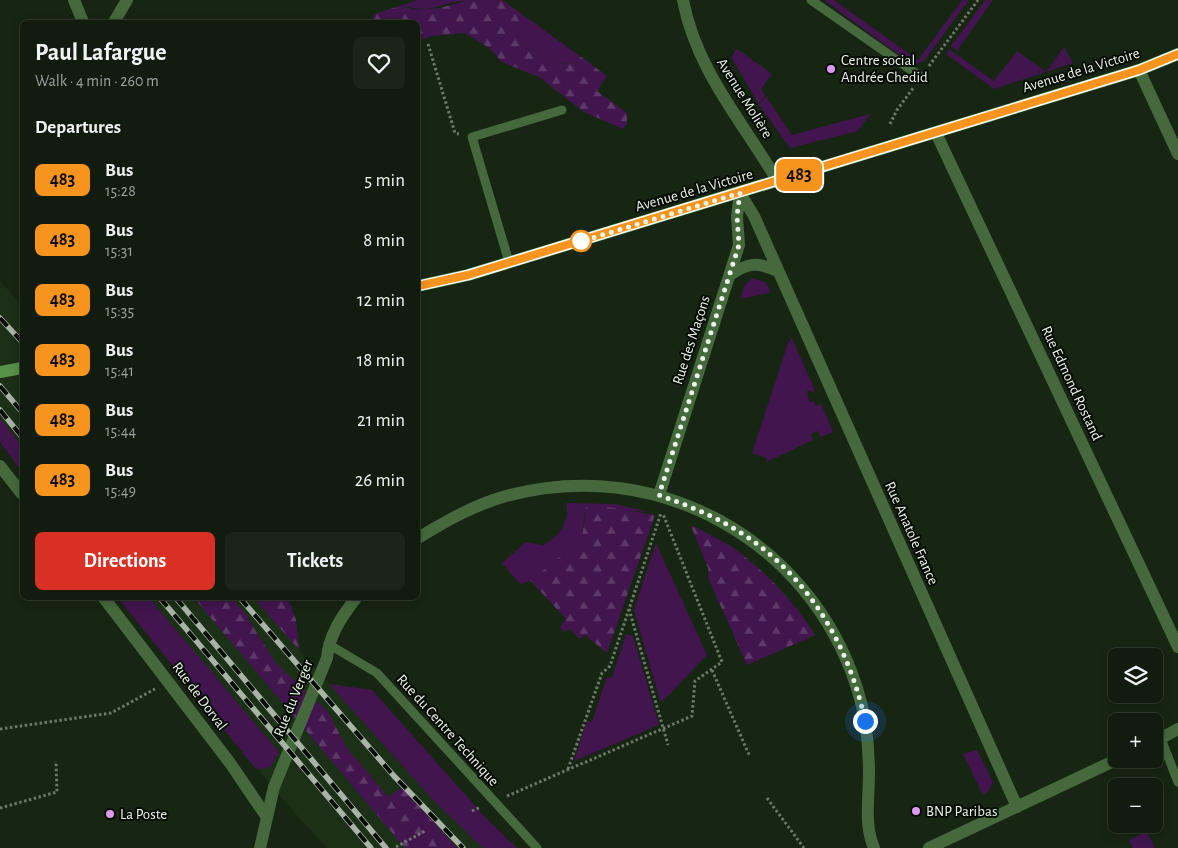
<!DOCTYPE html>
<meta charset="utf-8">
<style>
:root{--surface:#111c0e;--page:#1a2517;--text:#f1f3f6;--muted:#9ca19e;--line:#303a2e;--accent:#d93025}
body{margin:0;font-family:"Alegreya Sans",sans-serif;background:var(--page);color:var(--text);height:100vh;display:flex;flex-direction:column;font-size:19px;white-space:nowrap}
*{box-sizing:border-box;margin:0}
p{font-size:16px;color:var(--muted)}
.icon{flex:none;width:28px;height:28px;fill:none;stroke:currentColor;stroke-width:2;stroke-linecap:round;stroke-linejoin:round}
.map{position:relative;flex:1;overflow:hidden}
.side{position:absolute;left:20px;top:20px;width:400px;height:580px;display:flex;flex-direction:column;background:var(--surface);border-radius:8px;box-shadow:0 2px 12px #0003,0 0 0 1px var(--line)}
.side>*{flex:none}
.badge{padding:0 10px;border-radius:8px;font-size:18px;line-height:32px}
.tools{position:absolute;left:1108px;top:648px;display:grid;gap:10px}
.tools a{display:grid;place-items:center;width:55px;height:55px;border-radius:8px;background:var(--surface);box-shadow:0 2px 12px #0003,0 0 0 1px var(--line);font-size:25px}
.you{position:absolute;width:25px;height:25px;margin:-12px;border:4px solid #fff;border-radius:50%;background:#1a73e8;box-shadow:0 0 0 8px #1a73e833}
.map>.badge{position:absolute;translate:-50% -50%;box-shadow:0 0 0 2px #fff}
h2{padding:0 15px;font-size:19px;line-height:45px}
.round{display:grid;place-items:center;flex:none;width:52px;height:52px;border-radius:8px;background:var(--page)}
.summary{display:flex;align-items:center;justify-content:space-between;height:85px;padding:0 15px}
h1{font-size:24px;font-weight:700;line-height:38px}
.button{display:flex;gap:10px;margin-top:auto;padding:10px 15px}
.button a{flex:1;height:58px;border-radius:8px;background:var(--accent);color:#fff;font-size:20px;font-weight:700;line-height:58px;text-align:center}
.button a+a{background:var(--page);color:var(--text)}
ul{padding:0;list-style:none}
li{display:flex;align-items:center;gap:15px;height:60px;padding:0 15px}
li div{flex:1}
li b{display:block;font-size:19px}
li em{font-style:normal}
li .badge{min-width:55px;font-weight:700;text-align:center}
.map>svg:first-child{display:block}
</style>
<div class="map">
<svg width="1178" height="848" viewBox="0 0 1178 848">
<defs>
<pattern id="forest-firs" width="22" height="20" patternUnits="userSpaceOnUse" patternTransform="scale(1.25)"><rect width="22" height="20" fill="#42154f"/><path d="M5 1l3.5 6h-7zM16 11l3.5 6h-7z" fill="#5d3868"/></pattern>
</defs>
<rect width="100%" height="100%" fill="#172513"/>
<path fill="#1c2f17" d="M0 281 22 306V472L0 442Z
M119 598H288L296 620 299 650 329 684 372 690 486 818 517 848H327L285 802Z"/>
<path fill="#42154f" d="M418 0H483C474 2 464 0 455 2 435 7 423 13 402 5Z
M824 0H834L918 60 962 0H969L924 61 917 64 902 57Z
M985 0H993L957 51 951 46Z
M519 12 580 56 572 63 558 64 545 54 521 47 518 42Z
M1064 47 1073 63 994 89 946 54 949 49 994 81 1017 51 1046 72Z
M737 49 772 74 761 89 765 95 759 104 731 57Z
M766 96 792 135 870 114 858 131 790 148 759 105Z
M752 278 765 282 770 290 769 293 740 299 744 286Z
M792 338 814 388 815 393 807 390 809 402 814 401 816 406 821 404 833 432 821 437 818 431 811 434 813 440 767 462 766 458 752 453 788 343Z
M0 418 22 446V472L0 442Z
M566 503 615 504 649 512 586 507 581 541 572 551 549 566 536 579 520 584 502 563 526 542 544 545C560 535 570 522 566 503Z
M656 543 707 655 663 701H660L634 610Z
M118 598H149L279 752 270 767 256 769Z
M626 634 633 636 659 725 574 761 587 721 592 722 607 677 612 678Z
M329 684 372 690 486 818 517 848H483L435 802Z
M977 750 993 782 988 792 983 795 963 754Z
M1147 831 1155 848H1132L1129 840Z"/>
<path fill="url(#forest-firs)" d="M469 0H502L519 12 518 42 521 47 545 54 558 64 572 63 580 56 607 76 597 91 627 113V123L623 129 584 112 539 77 502 62 488 47 465 33 432 36 418 41V22H371L375 14 402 5 413 10 440 8Z
M586 507H608L655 515 607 653 585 635 579 639 570 629 564 632 560 627 566 619 530 580C538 578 542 571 548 566 580 540 582 552 586 507Z
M691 526 696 527C709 535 724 541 736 550 768 574 794 601 815 635L747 665 709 580 708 568Z
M194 598H231L244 612 275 662 328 712 347 748 388 797 402 787 457 848H405Z
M254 598H288L296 620 299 650Z"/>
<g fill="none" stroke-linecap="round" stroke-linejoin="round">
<path stroke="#6c7869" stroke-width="3" stroke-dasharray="2.5 2.5" stroke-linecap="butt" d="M428 44 455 133 459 134
M929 66 978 0
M890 124 897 110 914 87
M629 609 668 745
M712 670 750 757
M0 729 111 713 155 689
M568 769 602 673 610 666 661 513
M507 796 692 716 695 681 722 662 663 514
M767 798 804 848
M0 808 57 792 56 761
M472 811 481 807
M396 847 425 831"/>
<path stroke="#45693c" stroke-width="9" d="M811 0 921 77
M509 262 472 137 562 110
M328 644 377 673 537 848
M1161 739 1178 782"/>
<path stroke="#45693c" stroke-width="12" d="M74 0 83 22
M683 0C696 70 743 122 778 182
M114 22 127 0
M1139 70 1178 154
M936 133 1178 647
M740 193 754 216 1017 807
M729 276C747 262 758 262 778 271
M0 466 22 494
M659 495 739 245 737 216 740 193
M418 538C446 521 474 505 506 496 657 455 810 540 857 688 866 716 869 745 869 774 869 799 864 825 874 848
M104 598 230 763 266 816
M1154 742 1178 729
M260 848 274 787 327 658C329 635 342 616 356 598
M929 848 1118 759"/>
<path stroke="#579249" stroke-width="12" d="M418 286 468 275 1139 70 1178 54
M0 372 22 368"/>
<g stroke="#a9b4a6" stroke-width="5.5">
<path id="rail" d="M0 318 22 342
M0 386 22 412
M0 410 22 437
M160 598 371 848
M176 598 386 848
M240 598 394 776 463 848"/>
</g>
<use href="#rail" stroke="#060c05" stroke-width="4" stroke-dasharray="11" stroke-linecap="butt"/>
</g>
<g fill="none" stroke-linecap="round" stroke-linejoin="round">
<g stroke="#fff" stroke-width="11">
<path id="line" d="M418 286 468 275 1139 70 1178 54"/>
</g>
<use href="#line" stroke="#f7941d" stroke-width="8"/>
<path stroke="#eaf4e8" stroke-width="5" stroke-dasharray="0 9" d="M581 241 579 242 740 193 737 216 739 245 659 495C686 505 713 515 738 531 806 573 849 644 865 721"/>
</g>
<g fill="#dd98f3" stroke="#060c05" stroke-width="2">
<circle cx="831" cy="69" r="5"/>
<circle cx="916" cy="811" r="5"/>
<circle cx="110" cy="814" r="5"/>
</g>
<circle fill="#fff" stroke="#f7941d" stroke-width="2.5" cx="581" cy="241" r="10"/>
<g text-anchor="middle" stroke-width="4" stroke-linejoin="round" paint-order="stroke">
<g font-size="15" fill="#eaf4e8" stroke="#060c05" text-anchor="start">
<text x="841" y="65">Centre social<tspan x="841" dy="17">Andrée Chedid</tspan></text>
<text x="926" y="816">BNP Paribas</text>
<text x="120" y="819">La Poste</text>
</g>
<g font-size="15" fill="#eaf4e8" stroke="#060c05">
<text transform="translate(1081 70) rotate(-17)" y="5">Avenue de la Victoire</text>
<text transform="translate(745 98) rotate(58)" y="5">Avenue Molière</text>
<text transform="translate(694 190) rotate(-16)" y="5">Avenue de la Victoire</text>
<text transform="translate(691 340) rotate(-72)" y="5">Rue des Maçons</text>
<text transform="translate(1072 383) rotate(65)" y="5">Rue Edmond Rostand</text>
<text transform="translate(912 533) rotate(66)" y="5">Rue Anatole France</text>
<text transform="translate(200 696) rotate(53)" y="5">Rue de Dorval</text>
<text transform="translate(293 698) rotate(-68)" y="5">Rue du Verger</text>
<text transform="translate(448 730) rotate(48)" y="5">Rue du Centre Technique</text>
</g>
</g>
</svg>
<div class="tools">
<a><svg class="icon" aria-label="layers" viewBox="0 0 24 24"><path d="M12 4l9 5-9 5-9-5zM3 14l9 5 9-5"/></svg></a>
<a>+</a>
<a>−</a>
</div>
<div class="you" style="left:865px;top:721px"></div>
<b class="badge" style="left:799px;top:175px;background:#f7941d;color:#111">483</b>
<section class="side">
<div class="summary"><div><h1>Paul Lafargue</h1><p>Walk · 4 min · 260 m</p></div><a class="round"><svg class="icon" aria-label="heart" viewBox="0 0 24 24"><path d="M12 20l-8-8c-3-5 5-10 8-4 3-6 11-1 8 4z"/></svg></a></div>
<h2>Departures</h2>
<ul>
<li><span class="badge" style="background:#f7941d;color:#111">483</span><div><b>Bus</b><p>15:28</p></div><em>5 min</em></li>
<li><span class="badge" style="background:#f7941d;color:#111">483</span><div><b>Bus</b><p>15:31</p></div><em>8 min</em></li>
<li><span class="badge" style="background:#f7941d;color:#111">483</span><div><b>Bus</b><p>15:35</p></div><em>12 min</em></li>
<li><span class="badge" style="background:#f7941d;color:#111">483</span><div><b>Bus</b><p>15:41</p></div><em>18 min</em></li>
<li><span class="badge" style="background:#f7941d;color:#111">483</span><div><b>Bus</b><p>15:44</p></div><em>21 min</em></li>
<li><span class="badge" style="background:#f7941d;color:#111">483</span><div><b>Bus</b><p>15:49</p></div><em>26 min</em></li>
</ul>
<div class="button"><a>Directions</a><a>Tickets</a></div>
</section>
</div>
